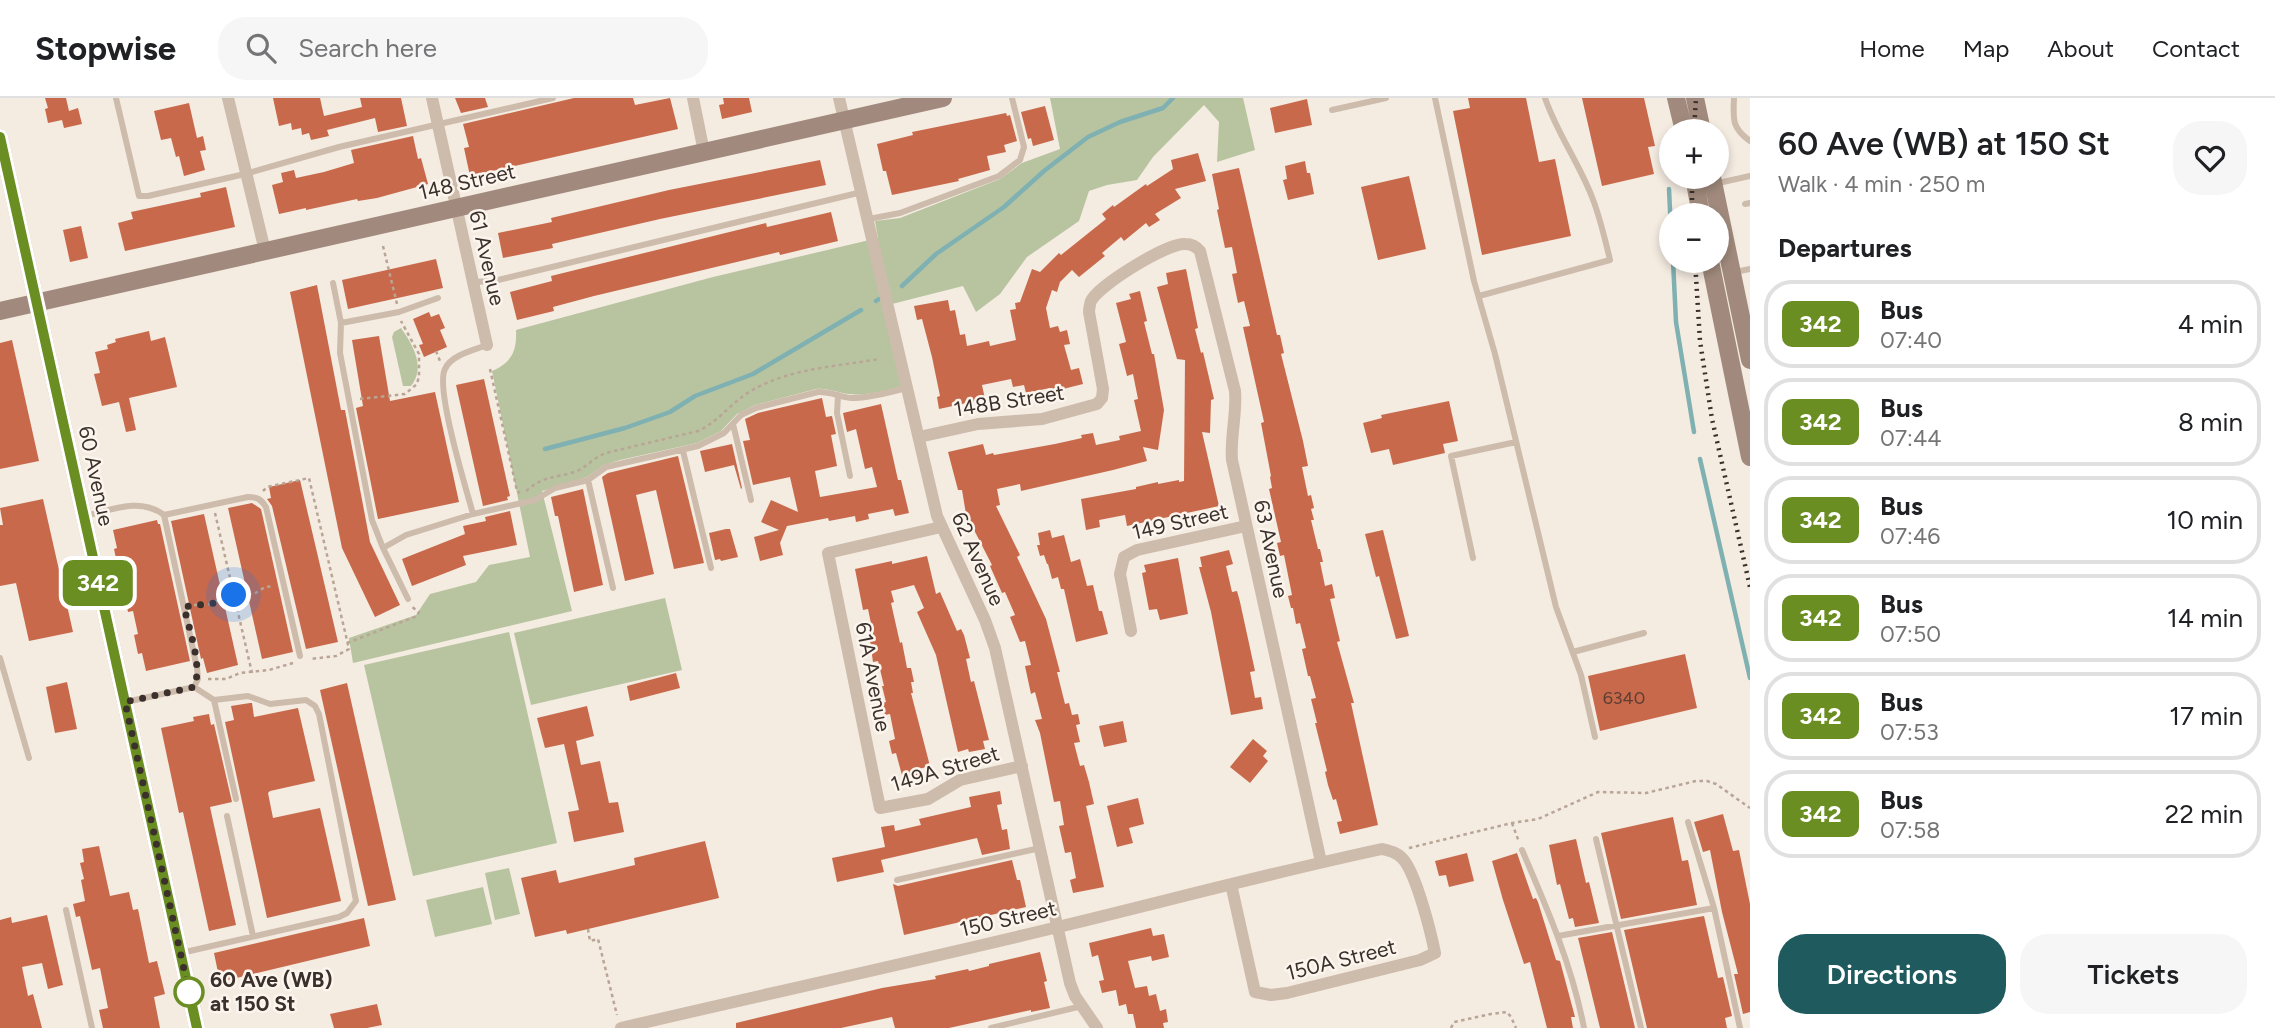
<!DOCTYPE html>
<meta charset="utf-8">
<style>
:root{--surface:#fff;--page:#f6f6f6;--text:#202124;--muted:#757577;--line:#e0e0e0;--accent:#1f5a5e}
body{margin:0;font-family:Figtree,sans-serif;background:var(--page);color:var(--text);height:100vh;display:flex;flex-direction:column;font-size:26px;white-space:nowrap}
*{box-sizing:border-box;margin:0}
p{font-size:23px;color:var(--muted)}
.icon{flex:none;width:38px;height:38px;fill:none;stroke:currentColor;stroke-width:2;stroke-linecap:round;stroke-linejoin:round}
.map{position:relative;flex:1;overflow:hidden}
.side{display:flex;flex-direction:column;background:var(--surface);width:525px}
.side>*{flex:none}
.badge{padding:0 14px;border-radius:10px;font-size:24px;line-height:46px}
.controls{position:absolute;left:1659px;top:21px;display:grid;gap:14px}
.controls a{display:grid;place-items:center;width:70px;height:70px;border-radius:50%;background:var(--surface);box-shadow:0 4px 10px #0003;font-size:35px}
.you{position:absolute;width:35px;height:35px;margin:-18px;border:5px solid #fff;border-radius:50%;background:#1a73e8;box-shadow:0 0 0 10px #1a73e833}
.map>.badge{position:absolute;translate:-50% -50%;box-shadow:0 0 0 4px #fff}
h2{padding:0 28px;font-size:26px;line-height:63px}
.round{display:grid;place-items:center;flex:none;width:74px;height:74px;border-radius:28px;background:var(--page)}
.head{display:flex;align-items:center;justify-content:space-between;height:119px;padding:0 28px}
h1{font-size:33px;font-weight:600;line-height:52px}
.button{display:flex;gap:14px;margin-top:auto;padding:14px 28px}
.button a{flex:1;height:80px;border-radius:28px;background:var(--accent);color:#fff;font-size:28px;font-weight:600;line-height:80px;text-align:center}
.button a+a{background:var(--page);color:var(--text)}
ul{padding:0;list-style:none}
li{display:flex;align-items:center;gap:21px;height:88px;margin:0 14px 10px;padding:0 14px;border:4px solid var(--line);border-radius:28px}
li div{flex:1}
li b{display:block;font-size:26px}
li em{font-style:normal}
li .badge{min-width:77px;font-weight:700;text-align:center}
header{display:flex;align-items:center;gap:42px;box-sizing:border-box;height:98px;padding:0 35px;background:var(--surface);border-bottom:2px solid var(--line)}
header strong{font-size:33px}
nav{display:flex;gap:38px;margin-inline-start:auto;font-size:24px}
.search{width:490px;height:63px;background:var(--page);display:flex;align-items:center;gap:18px;box-sizing:border-box;padding:0 24px;border-radius:28px;color:var(--muted);font-size:26px}
main{display:flex;flex:1;min-height:0}
.map>svg:first-child{display:block}
</style>
<header>
<strong>Stopwise</strong>
<div class="search"><svg class="icon" aria-label="search" viewBox="0 0 24 24"><circle cx="10" cy="10" r="6"/><path d="M15 15l6 6"/></svg>Search here</div>
<nav><a>Home</a><a>Map</a><a>About</a><a>Contact</a></nav>
</header>
<main>
<div class="map">
<svg width="1750" height="930" viewBox="0 0 1750 930">
<rect width="100%" height="100%" fill="#f4ebe1"/>
<path fill="#b8c4a0" d="M1050 0H1243L1255 52 1217 64 1219 24 1204 7 1153 59 1137 82 1107 87 1089 93 1079 123 1027 159 1000 196 976 214 963 188 892 206 904 288C887 292 867 298 849 296 837 295 829 290 816 291L755 307 737 316 721 333 697 345 620 362 604 367 587 379 542 393 572 513 353 565 349 540 416 517 430 496 476 484 489 467 530 459 492 273C512 264 517 253 516 232L713 179 878 140 875 123 900 120 1000 81 1022 65 1060 51Z
M401 230C413 247 426 269 411 288H403L392 239 394 234Z
M665 500 682 572 531 607 514 535Z
M509 534 557 745 413 778 364 567Z
M509 770 520 816 495 822 485 775Z
M483 789 492 826 435 839 426 802Z"/>
<g fill="none" stroke-linecap="round" stroke-linejoin="round">
<path stroke="#7fb0b2" stroke-width="4.5" d="M1669 91 1671 133
M1673 163 1676 224 1694 334
M902 188 936 156 1004 109 1044 73 1088 39 1120 24 1163 10 1173 0
M876 203 879 201
M545 351 625 330 670 314 695 298 753 276 861 212
M1700 361 1750 580"/>
</g>
<path fill="#c8694b" d="M45 0H66L69 13 78 10 82 26 64 30 62 22 48 25 45 11 48 10Z
M273 0H320L324 18 362 9 360 0H401L407 28 378 34 375 20 327 32 329 38 311 42 309 35 302 37 301 30 292 32 291 25 279 28Z
M455 0H485L488 9 461 15Z
M574 0H633L635 7 670 0 678 31 470 78 464 50 469 49 463 26Z
M723 0H749L752 14 722 21 719 7 724 6Z
M1468 0H1526L1539 64 1555 61 1571 138 1482 157 1453 13 1470 10Z
M1582 0H1644L1655 48 1648 49 1654 76 1602 88Z
M1307 1 1312 27 1275 35 1270 10Z
M189 5 197 40 203 38 206 52 200 53 205 72 184 78 179 58 176 59 171 40 161 42 154 13Z
M1045 8 1054 42 1033 48 1031 40 1028 41 1021 14Z
M1006 15 1007 18 1010 17 1017 43 1004 47 1006 54 987 58 990 72 958 81 959 83 892 97 886 73H883L877 46 913 37 912 34Z
M413 38 418 61 421 60 428 86 377 100 358 103 357 101 306 112V110L279 116 272 87 283 84 281 75 294 72 296 80 324 74 354 65 351 52Z
M1198 55 1206 83 1175 91 1181 100 1155 116 1160 122 1149 129 1146 125 1124 143 1121 139 1102 155 1105 158 1079 179 1072 172 1060 184 1057 194 1052 192 1046 210 1050 230 1058 228 1060 234 1067 232 1070 246 1064 247 1071 272 1079 270 1083 286 1051 294 1050 290 1026 295 1024 287 1013 289 1011 281 982 287 985 301 939 311 937 299 940 298 932 259 922 221 917 222 914 208 948 202 950 213 955 212 960 237 965 236 967 248 989 243 990 248 1016 242 1010 212 1016 211 1015 205 1020 204 1032 171 1040 174 1059 155 1061 157 1106 121 1102 116 1113 107 1114 109 1146 86 1147 88 1173 71 1171 62Z
M820 62 826 87 660 121 552 146 553 150 503 160 498 135 552 124 551 120 669 92Z
M1305 63 1307 75H1310L1314 96 1288 102 1283 82 1287 81 1285 68Z
M1239 70 1277 237H1280L1284 255 1281 256 1303 343 1308 368 1302 369 1308 398 1311 397 1314 410 1311 411 1314 422H1311L1318 451H1320L1323 464H1320L1325 488 1332 486 1335 500 1330 501 1340 543 1337 544 1354 605H1351L1378 727 1340 736 1337 724 1342 723 1336 701 1333 702 1328 687 1325 674 1327 673 1315 625H1317L1311 601 1316 600 1310 578H1308L1302 551 1306 550 1300 525 1296 526 1293 510H1291L1288 498 1292 497 1284 457 1280 458 1277 445 1281 444 1269 391 1272 390 1270 379 1271 378 1261 325 1264 324 1243 229 1250 228 1244 203 1238 205 1232 176 1237 175 1232 149 1225 150 1217 112 1219 111 1212 76Z
M1409 78 1426 151 1378 162 1361 89Z
M226 89 235 129 125 153 118 125 133 121 131 114 201 99 200 95Z
M831 114 838 143 780 157 779 154 594 198 553 209 554 213 517 222 510 194 552 183 551 178 766 125 767 129Z
M81 128 88 160 70 164 63 132Z
M436 161 443 190 348 211 342 182Z
M1186 171 1198 230 1195 231 1201 255 1203 254 1214 301 1211 302 1210 335 1202 334 1219 408 1127 428 1125 417 1099 422 1100 429 1086 432 1081 401 1136 391V389L1158 384V386L1179 382V384L1184 383 1185 262 1177 261 1157 189 1168 186 1166 175Z
M317 187 341 312H345L370 444 400 507 375 519 342 450 290 194Z
M1140 193 1147 223 1144 224 1152 256H1154L1164 312 1158 352 1143 349 1147 363 1113 372 1021 393 1020 386 997 391 1000 407 996 408 1020 457 1017 459 1046 521 1060 574H1057L1065 606 1069 605 1072 617 1078 616 1080 626 1076 627 1080 644 1074 645 1080 668 1084 667 1089 684 1094 706 1086 708 1104 789 1073 795 1070 782 1076 780 1071 754 1065 755 1059 728 1064 727 1060 703 1054 704 1040 635 1035 622 1042 621 1035 594 1031 596 1025 568 1031 567 1025 543 1020 544 1010 519 1015 517 1005 494 1002 495 990 468 992 467 972 428H968L962 392H958L948 354 983 346 986 357 993 355 994 357 1055 346 1082 340 1081 337 1093 335 1096 347 1120 342 1119 338 1141 333 1134 302 1138 301 1133 276 1127 278 1119 246 1126 244 1116 205 1131 201 1129 196Z
M429 214 431 219 439 216 445 230 440 232 447 249 424 259 419 247 423 246 413 221Z
M149 233 151 243 165 239 177 289 129 300 136 332 126 334 119 304 102 308 94 276 100 275 95 254 108 251 107 247 116 244 115 241Z
M379 238 390 303 435 294 459 404 378 421 356 310 363 308 352 242Z
M12 242 39 363 0 371V245Z
M484 281 510 398 507 399 508 402 483 408 456 287Z
M822 300 826 319 832 318 836 336 831 337 837 368 815 373 820 399 877 389 872 369 865 371 856 331 847 334 843 315 881 306 898 382H901L909 415 895 418 893 411 868 416 869 421 856 424 855 418 829 423 828 420 787 428 780 445 783 457 760 463 754 439 779 432 761 424 771 402 798 414 790 379 753 387 743 343 750 342 745 321 758 315Z
M1449 303 1458 343 1443 346 1445 355 1393 367 1389 351 1371 355 1363 325 1382 320 1381 317Z
M732 346 742 390 741 391 734 367 705 374 700 353Z
M678 358 704 465 674 471 656 392 636 397 654 476 625 483 602 379 608 375Z
M300 382 338 544 306 551 272 408 267 401 271 400 269 389Z
M583 391 603 487 574 494 558 418H555L551 399Z
M43 401 73 534 29 543 16 485 0 488V427H3L0 410Z
M252 405 261 411 293 554 262 561 228 410Z
M510 413 517 447 463 458 466 467 412 488 402 461 465 436 463 428 486 423 485 419Z
M204 416 238 567 207 575 203 560 201 561 171 423Z
M157 422 158 426H160L190 563 146 573 142 555 138 556 134 537 138 536 133 513 128 514 124 494 129 493 124 468 118 470 114 451 117 450 113 432Z
M726 431H730L738 459 721 463 720 461 715 462 709 435Z
M1050 432 1052 440 1064 437 1071 464 1080 461 1087 488 1093 487 1099 513H1102L1108 536 1076 544 1064 491H1061L1058 479 1052 481 1048 466H1047L1044 457 1040 458 1037 447H1040L1038 435Z
M1383 432 1409 538 1396 541 1379 478 1376 479 1365 436Z
M1229 452 1233 466 1226 468 1232 494 1237 493 1240 504 1255 573 1250 574 1255 600 1261 599 1263 611 1231 617 1211 514 1199 469H1202L1200 459Z
M927 458 936 496 940 494 957 533 961 531 964 537 970 560 966 561 971 584 974 583 989 642 983 643 985 651 969 654 968 651 958 654 936 557 917 514 924 510 914 487 891 493 894 504 891 505 900 545 902 544 907 570H911L914 584H911L913 595H911L930 668 919 671 921 677 903 681 896 655 892 656 889 643 895 641 890 616 885 617 881 605 886 604 882 588H884L878 563 873 564 869 536 873 535 868 511 863 512 855 471 892 463V466Z
M1178 460 1188 516 1160 522 1157 511 1149 512 1142 475 1146 474 1144 467Z
M1685 556 1697 610 1600 633 1588 578Z
M676 575 680 590 630 603 627 588Z
M67 584 77 631 55 635 46 589Z
M347 585 396 802 368 808 320 592Z
M250 605H252L254 619 298 610 315 683 270 693 268 695 273 720 320 710 341 803 267 820 225 624 234 622 231 608Z
M587 608 594 638 576 643 581 667 600 663 609 705 618 704 624 734 574 744 568 714 579 712 564 646 545 650 537 620Z
M209 616 211 627 214 626 232 704 210 709 236 827 209 833 183 714 179 715 161 630 194 623 193 619Z
M1123 623 1127 644 1104 649 1099 628Z
M1253 641 1267 653 1263 658 1268 663 1250 685 1230 669Z
M1000 693 1002 706 997 707 1002 732 1007 731 1010 751 982 757 977 740 881 762 884 774 837 784 832 760 885 749 881 729 894 727 895 733 921 727 919 721 971 709 969 699Z
M1138 700 1144 726 1129 730 1133 745 1117 749 1107 708Z
M1723 716 1733 753 1739 752 1750 806V914L1743 916 1734 876H1738L1722 814 1710 752 1703 754 1694 724Z
M1673 719 1682 763 1688 762 1697 807 1621 821 1601 735Z
M1576 741 1586 785 1589 784 1599 825 1575 829 1573 820 1569 821 1560 786 1557 787 1549 747Z
M705 743 719 800 567 836 566 832 535 839 521 780 556 772 559 785 635 767 634 760Z
M99 748 110 798 129 794 133 812 138 811 149 865 157 863 165 896 154 899 160 930H103L99 912 108 910 100 870 92 872 80 818 76 819 73 806 85 803 81 782 84 781 80 765 84 764 82 751Z
M1467 755 1474 783 1449 789 1446 777 1439 778 1435 763Z
M1517 755 1533 801 1536 800 1538 804 1556 862 1560 863 1575 919H1571L1573 930H1547L1530 864 1524 866 1503 802 1492 763Z
M1012 762 1017 782H1020L1026 809 904 837 893 786 898 788Z
M47 817 63 887 48 891 42 865 22 869 28 898 33 896 42 930H0V822L11 819 12 825Z
M1704 818 1718 880 1723 879 1732 918 1725 920 1727 930H1647L1624 832Z
M364 820 370 848 220 884 214 855Z
M1151 830 1153 838 1164 836 1169 859 1152 863 1151 858 1128 863 1135 890 1147 888 1149 898 1156 896 1160 913 1166 911 1168 924 1163 925 1164 930H1136L1133 916H1128L1126 906 1119 908 1116 892 1102 895 1099 883 1104 882 1098 857 1092 859 1089 845Z
M1612 834 1635 930H1600L1578 840Z
M1040 854 1047 883 1044 884 1050 910 1031 914V912L949 930H895L892 919 841 930H736V925L882 890 936 881 935 878 968 871 969 873 989 868V866Z
M377 906 382 927 367 930H334L330 916Z"/>
<g fill="none" stroke-linecap="round" stroke-linejoin="round">
<path stroke="#b9a596" stroke-width="2.5" stroke-dasharray="3.5 3.5" stroke-linecap="butt" d="M383 148 397 206
M436 253 440 263
M490 271 517 393 520 395
M360 301 405 296 417 286 419 278V256L401 223
M263 393 267 389 309 380 349 551 336 558 310 561
M526 393C546 376 555 381 577 373 587 369 594 359 606 355L698 333C718 324 730 306 749 294 789 270 834 269 879 261
M215 415 252 575
M194 507 211 506 223 500 241 496H254L265 489 274 488
M347 545 417 518 419 514 412 509
M208 581H226L240 575 269 572 293 565
M1512 725 1519 744
M1409 750 1512 725 1538 721 1598 694 1646 695 1696 683H1707L1716 686 1750 710
M588 831 590 843 598 841 617 917
M1451 930 1454 924 1491 916 1507 914 1511 919 1516 930"/>
<path stroke="#cdbbac" stroke-width="6" d="M116 0 139 98H148L245 76 339 49 553 0
M1435 0 1474 183 1495 256 1556 509 1581 577 1595 639
M1734 0C1733 22 1732 30 1750 43
M1332 12 1386 0
M1714 86 1750 78
M1745 106 1750 105
M869 121 900 115 999 78 1020 62 1024 49 1012 0
M1735 174 1750 171
M473 184 494 183 862 94
M333 185 341 225 340 255 372 422 383 450 408 501
M1479 198 1610 162C1605 141 1600 119 1592 99 1579 65 1557 35 1545 0
M341 225 399 214 438 200
M838 297 837 315 850 378
M733 326 751 402
M683 353 711 470
M588 382 613 490
M473 416C466 390 435 290 445 271 451 257 474 252 487 247
M164 417 248 399C257 399 261 401 266 409L300 558
M85 418C112 412 140 399 164 417L197 570 198 581 194 589
M383 450 406 437 473 416 535 402 555 390 588 382 606 369 698 348 724 335 741 317 756 310 818 294C830 293 839 299 851 300 869 300 888 295 906 290
M1473 460 1451 358 1516 344
M1573 554 1644 535
M0 560 29 660
M214 602 236 701
M126 604 194 589 214 602 248 598 270 606 306 602 315 608 319 616 356 803 347 815 339 819 181 855
M227 718 253 838
M1688 724 1714 810 1740 930
M1596 741 1641 930
M1522 752C1547 810 1572 867 1584 930
M897 782 1040 750
M66 812 92 930
M1558 838 1714 810
M991 930 1082 908"/>
<path stroke="#cdbbac" stroke-width="12" d="M228 0 265 153
M432 0 487 247
M693 0 704 54
M839 0 937 418 985 522 995 550 1070 885 1075 898 1097 930
M919 339 978 326 1042 321 1097 306 1102 300 1103 291 1089 214C1089 212 1090 205 1091 203 1099 187 1167 145 1185 146 1192 146 1196 148 1200 153L1235 293C1237 316 1230 339 1232 362L1321 764
M941 429 828 455 880 710 928 701 960 682 1022 668
M1131 533 1120 476 1124 459 1137 452 1246 428
M621 930C766 896 913 864 1058 829 1166 803 1274 774 1382 751 1390 753 1396 754 1402 760 1416 774 1431 835 1435 855L1420 862 1287 895 1271 897 1255 894 1231 786"/>
<path stroke="#cdbbac" stroke-width="16" d="M0 39 197 930"/>
<path stroke="#a18a7d" stroke-width="18" d="M1676 0 1684 33
M1695 0 1702 33
M1694 79 1701 117
M1712 79 1750 262
M1710 163 1750 359
M0 213 943 0"/>
<path stroke="#3b302b" stroke-width="4.5" stroke-dasharray="2 5" stroke-linecap="butt" d="M1694 33 1696 0
M1692 79V117
M1695 163 1700 243 1712 321 1750 489"/>
</g>
<g fill="none" stroke-linecap="round" stroke-linejoin="round">
<g stroke="#fff" stroke-width="16">
<path id="line" d="M0 39 197 930"/>
</g>
<use href="#line" stroke="#6b8e23" stroke-width="10"/>
<path stroke="#3b302b" stroke-width="7" stroke-dasharray="0 12.6" d="M189 894 125 604 194 589C203 569 189 531 184 509 193 507 201 507 210 506 216 505 226 499 234 497"/>
</g>
<circle fill="#fff" stroke="#6b8e23" stroke-width="3.5" cx="189" cy="894" r="14"/>
<g text-anchor="middle" stroke-width="5" stroke-linejoin="round" paint-order="stroke">
<g font-size="18" fill="#5e3e33">
<text x="1624" y="606">6340</text>
</g>
<g font-size="21" fill="#3b302b" stroke="#fbf5ee">
<text transform="translate(467 84) rotate(-13)" y="7">148 Street</text>
<text transform="translate(487 160) rotate(77)" y="7">61 Avenue</text>
<text transform="translate(1009 303) rotate(-9)" y="7">148B Street</text>
<text transform="translate(96 378) rotate(78)" y="7">60 Avenue</text>
<text transform="translate(1180 424) rotate(-13)" y="7">149 Street</text>
<text transform="translate(1271 451) rotate(78)" y="7">63 Avenue</text>
<text transform="translate(978 461) rotate(66)" y="7">62 Avenue</text>
<text transform="translate(873 579) rotate(79)" y="7">61A Avenue</text>
<text transform="translate(945 671) rotate(-17)" y="7">149A Street</text>
<text transform="translate(1008 821) rotate(-13)" y="7">150 Street</text>
<text transform="translate(1341 862) rotate(-14)" y="7">150A Street</text>
</g>
<g font-size="21" font-weight="bold" fill="#3b302b" stroke="#fbf5ee" text-anchor="start">
<text x="210" y="889">60 Ave (WB)<tspan x="210" dy="24">at 150 St</tspan></text>
</g>
</g>
</svg>
<div class="controls">
<a>+</a>
<a>−</a>
</div>
<div class="you" style="left:234px;top:497px"></div>
<b class="badge" style="left:98px;top:485px;background:#6b8e23;color:#fff">342</b>
</div>
<section class="side">
<div class="head"><div><h1>60 Ave (WB) at 150 St</h1><p>Walk · 4 min · 250 m</p></div><a class="round"><svg class="icon" aria-label="heart" viewBox="0 0 24 24"><path d="M12 20l-8-8c-3-5 5-10 8-4 3-6 11-1 8 4z"/></svg></a></div>
<h2>Departures</h2>
<ul>
<li><span class="badge" style="background:#6b8e23;color:#fff">342</span><div><b>Bus</b><p>07:40</p></div><em>4 min</em></li>
<li><span class="badge" style="background:#6b8e23;color:#fff">342</span><div><b>Bus</b><p>07:44</p></div><em>8 min</em></li>
<li><span class="badge" style="background:#6b8e23;color:#fff">342</span><div><b>Bus</b><p>07:46</p></div><em>10 min</em></li>
<li><span class="badge" style="background:#6b8e23;color:#fff">342</span><div><b>Bus</b><p>07:50</p></div><em>14 min</em></li>
<li><span class="badge" style="background:#6b8e23;color:#fff">342</span><div><b>Bus</b><p>07:53</p></div><em>17 min</em></li>
<li><span class="badge" style="background:#6b8e23;color:#fff">342</span><div><b>Bus</b><p>07:58</p></div><em>22 min</em></li>
</ul>
<div class="button"><a>Directions</a><a>Tickets</a></div>
</section>
</main>
